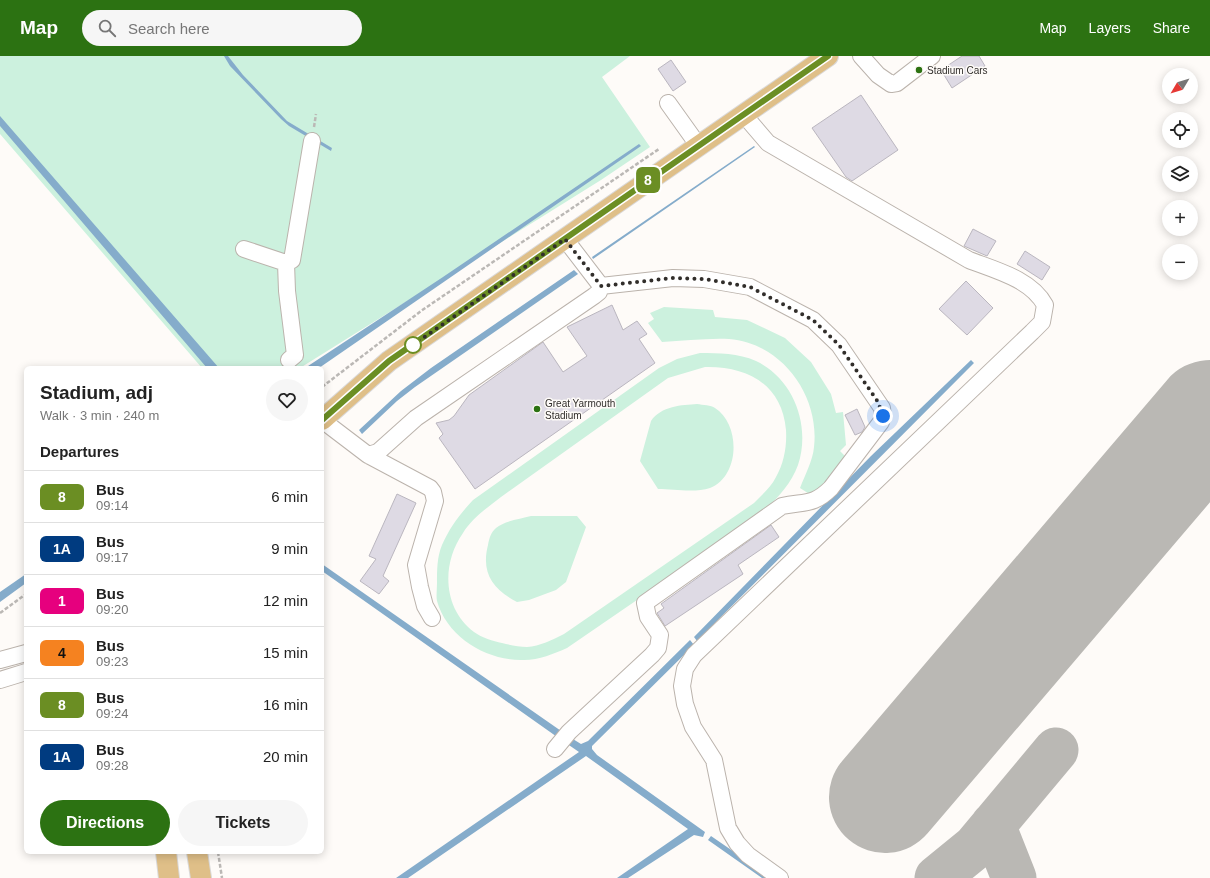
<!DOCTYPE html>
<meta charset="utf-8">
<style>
:root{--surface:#fff;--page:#f6f6f6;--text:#222;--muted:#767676;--line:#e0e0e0;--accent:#2c7212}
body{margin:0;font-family:Helvetica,sans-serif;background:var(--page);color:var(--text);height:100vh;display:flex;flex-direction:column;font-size:15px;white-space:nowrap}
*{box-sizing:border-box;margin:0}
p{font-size:13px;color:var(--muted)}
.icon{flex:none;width:22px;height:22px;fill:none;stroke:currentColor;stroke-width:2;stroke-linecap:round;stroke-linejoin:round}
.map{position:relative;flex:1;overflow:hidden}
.sheet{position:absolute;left:24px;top:310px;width:300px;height:488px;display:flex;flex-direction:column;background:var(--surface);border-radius:6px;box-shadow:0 2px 10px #0003}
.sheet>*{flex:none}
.badge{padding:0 8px;border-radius:6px;font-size:14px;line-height:26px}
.needle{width:26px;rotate:232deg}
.controls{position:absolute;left:1162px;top:12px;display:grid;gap:8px}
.controls a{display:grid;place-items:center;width:36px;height:36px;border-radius:50%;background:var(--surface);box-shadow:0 2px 10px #0003;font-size:20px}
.you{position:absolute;width:20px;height:20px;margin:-10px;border:3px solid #fff;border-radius:50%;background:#1a73e8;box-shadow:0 0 0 6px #1a73e833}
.map>.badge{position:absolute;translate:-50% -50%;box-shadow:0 0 0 2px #fff}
h2{padding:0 16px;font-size:15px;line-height:36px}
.round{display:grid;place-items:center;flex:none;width:42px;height:42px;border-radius:21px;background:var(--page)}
.head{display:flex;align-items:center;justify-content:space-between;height:68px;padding:0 16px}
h1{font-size:19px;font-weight:800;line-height:30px}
.primary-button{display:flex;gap:8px;margin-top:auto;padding:8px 16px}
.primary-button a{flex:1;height:46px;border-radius:24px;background:var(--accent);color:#fff;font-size:16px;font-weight:800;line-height:46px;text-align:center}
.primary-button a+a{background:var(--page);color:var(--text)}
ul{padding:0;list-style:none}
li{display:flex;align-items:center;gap:12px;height:52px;padding:0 16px;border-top:1px solid var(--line)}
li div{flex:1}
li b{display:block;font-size:15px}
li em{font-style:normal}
li .badge{min-width:44px;font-weight:700;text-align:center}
header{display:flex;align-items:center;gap:24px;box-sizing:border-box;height:56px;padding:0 20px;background:var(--accent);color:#fff}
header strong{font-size:19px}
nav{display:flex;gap:22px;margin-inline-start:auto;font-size:14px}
.search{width:280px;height:36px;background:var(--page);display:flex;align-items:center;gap:10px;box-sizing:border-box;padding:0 14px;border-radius:22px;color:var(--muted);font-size:15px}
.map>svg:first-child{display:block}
</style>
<header>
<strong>Map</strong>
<div class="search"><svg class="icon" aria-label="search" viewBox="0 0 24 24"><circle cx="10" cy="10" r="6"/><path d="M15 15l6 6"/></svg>Search here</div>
<nav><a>Map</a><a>Layers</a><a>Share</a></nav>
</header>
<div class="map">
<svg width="1210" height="822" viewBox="0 0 1210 822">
<rect width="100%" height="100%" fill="#fefbf8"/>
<path fill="#ccf1de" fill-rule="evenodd" d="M0 0H630L602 21 650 91 601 124 300 312H202L0 78Z
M664 251 713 254 715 261 747 264 785 282 811 306 831 338 836 357 843 356 846 389 840 395 847 402 814 441 800 432C805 419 813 404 814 391 820 340 782 287 729 283 707 282 684 285 662 286L648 267 654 263 650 257Z
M700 297C719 297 738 297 756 305 794 323 811 370 798 409 790 431 772 448 755 463L567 592C553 598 537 605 521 604 486 604 447 581 437 545 436 540 437 533 437 527 437 514 437 501 442 489 450 471 460 458 473 444L659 312 677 303ZM705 311C747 310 782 328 786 374 787 390 784 407 776 421 771 431 762 439 754 447L564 578C552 584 540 590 527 591 519 591 510 589 502 587 493 585 482 582 474 576 443 553 441 508 463 477 472 462 487 452 501 441L668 322Z
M697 348C703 349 711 349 715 352 741 369 740 420 710 432 695 437 673 433 658 433L640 405 651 365C661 350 682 349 697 348Z
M531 460H577L586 471 566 526 556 534 529 544 517 546C492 533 481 516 488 489 489 483 491 476 496 472 504 465 520 463 531 460Z"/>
<path fill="#85accb" d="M224 0H228L243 19 287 65 332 92 331 95 289 70 281 63 230 10Z
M0 60 219 312H207L0 70Z
M639 88 641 90 319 312H305L443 221Z
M754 90 755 91 593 203 592 201Z
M574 214 578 218 415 331 397 345 362 378 359 374 401 335 431 312Z
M971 304 974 307 697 585 694 581 871 400Z
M322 508 564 677 560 683 322 515Z
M26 518V527L0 546V536Z
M690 584 694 589 592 690V693L597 699 705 776 703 781 694 779 628 822H617L688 773 586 700 408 822H396L579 696 563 685 568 680 581 688 588 685Z
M711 780 772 822H762L708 784Z"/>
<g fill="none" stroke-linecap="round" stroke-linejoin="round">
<path stroke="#bab8b4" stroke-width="45" d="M993 769 1014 822
M937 822 975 791 1056 694"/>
<path stroke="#bab8b4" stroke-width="112" d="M885 741 1210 360"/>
</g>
<path fill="#dedae4" stroke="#bab6bf" d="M962 0H979L985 10 952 32 941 14Z
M671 4 686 26 673 35 658 13Z
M861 39 898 94 852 125 846 121 812 72Z
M973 173 996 185 987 200 964 190Z
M1025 195 1050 211 1042 224 1017 208Z
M966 225 993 252 967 279 939 253Z
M612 249 623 274 637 265 647 278 639 283 655 307 475 433 439 382 443 378 436 367 449 364 454 360 469 339 543 286 563 316 587 300 567 271Z
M857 353 865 371 862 376 855 379 845 359Z
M397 438 416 447 383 520 389 525 379 538 360 525 376 503 369 500Z
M771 469 779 481 738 509 743 518 665 570 657 557 664 552 661 548Z"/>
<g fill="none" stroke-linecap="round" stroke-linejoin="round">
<g stroke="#bbb3ac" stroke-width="18">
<path id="minor" d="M861 0 878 19 891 28 897 27 932 0
M668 47 698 89
M744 59 768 87 969 204C995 214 1031 223 1045 249L1042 266 1032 276 694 599 685 613 682 630 685 648 693 671 714 704 728 772 737 787 748 799 780 822
M244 193 286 207
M289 304 295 299 287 235 286 207 292 204 312 85
M322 364 368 399 378 396 416 362 594 240 599 236 601 230 565 183
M368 399 430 432 433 436 435 445 416 509 420 531 425 550 432 562
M0 604 26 597
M0 624 26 616
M555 693 569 676 652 599 658 592 660 579 648 561 645 547 782 450C805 445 813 450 831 432L881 366 883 360 882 352 839 289 813 264 750 231 704 223 673 222 601 230"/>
</g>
<g stroke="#dad9d9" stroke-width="22">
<path id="major" d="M322 364 389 305 828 0
M166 796 169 822
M197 796 201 822"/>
</g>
<path stroke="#bbb8b5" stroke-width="2.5" stroke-dasharray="4 2" stroke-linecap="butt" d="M314 71 316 58
M322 331 421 255 659 93
M0 557 26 538
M218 796 222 822"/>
<use href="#minor" stroke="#fff" stroke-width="16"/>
<use href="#major" stroke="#dfbf88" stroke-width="20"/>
</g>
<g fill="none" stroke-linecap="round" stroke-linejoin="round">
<g stroke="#fff" stroke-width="9">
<path id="line" d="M322 364 389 305 828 0"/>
</g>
<use href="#line" stroke="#6b8e23" stroke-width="6"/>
<path stroke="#312e2b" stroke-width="4" stroke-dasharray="0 7.2" d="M413 289 565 183 601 230 673 222 704 223 750 231 813 264 839 289 878 346 883 360"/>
</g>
<g fill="#2c7212" stroke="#fefbf8" stroke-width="1.5">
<circle cx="919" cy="14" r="4"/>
<circle cx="537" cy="353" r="4"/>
</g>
<circle fill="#fff" stroke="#6b8e23" stroke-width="2" cx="413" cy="289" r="8"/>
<g text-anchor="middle" stroke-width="3" stroke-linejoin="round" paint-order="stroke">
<g font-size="10" fill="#312e2b" stroke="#fefbf8" text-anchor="start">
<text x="927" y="18">Stadium Cars</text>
<text x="545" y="351">Great Yarmouth<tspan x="545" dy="12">Stadium</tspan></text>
</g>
</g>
</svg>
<div class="controls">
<a><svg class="needle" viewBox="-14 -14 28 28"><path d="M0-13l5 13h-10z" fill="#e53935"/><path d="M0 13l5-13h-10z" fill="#767676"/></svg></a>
<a><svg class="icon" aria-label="locate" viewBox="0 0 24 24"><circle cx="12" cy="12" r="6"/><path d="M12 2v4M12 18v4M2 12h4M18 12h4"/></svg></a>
<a><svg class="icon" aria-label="layers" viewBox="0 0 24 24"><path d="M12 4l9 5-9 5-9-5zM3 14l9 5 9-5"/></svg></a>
<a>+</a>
<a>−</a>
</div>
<div class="you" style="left:883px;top:360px"></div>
<b class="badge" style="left:648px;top:124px;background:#6b8e23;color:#fff">8</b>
<section class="sheet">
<div class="head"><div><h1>Stadium, adj</h1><p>Walk · 3 min · 240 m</p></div><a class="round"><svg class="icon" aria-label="heart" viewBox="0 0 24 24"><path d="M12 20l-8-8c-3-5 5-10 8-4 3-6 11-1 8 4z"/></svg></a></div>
<h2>Departures</h2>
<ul>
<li><span class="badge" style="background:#6b8e23;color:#fff">8</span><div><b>Bus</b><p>09:14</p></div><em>6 min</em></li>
<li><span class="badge" style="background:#003b80;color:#fff">1A</span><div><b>Bus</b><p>09:17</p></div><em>9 min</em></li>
<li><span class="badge" style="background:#e6007e;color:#fff">1</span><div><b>Bus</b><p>09:20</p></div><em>12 min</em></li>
<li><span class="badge" style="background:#f58220;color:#111">4</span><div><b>Bus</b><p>09:23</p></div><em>15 min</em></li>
<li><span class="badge" style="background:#6b8e23;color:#fff">8</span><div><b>Bus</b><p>09:24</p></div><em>16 min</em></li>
<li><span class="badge" style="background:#003b80;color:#fff">1A</span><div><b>Bus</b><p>09:28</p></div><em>20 min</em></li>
</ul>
<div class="primary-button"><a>Directions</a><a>Tickets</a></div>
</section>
</div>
